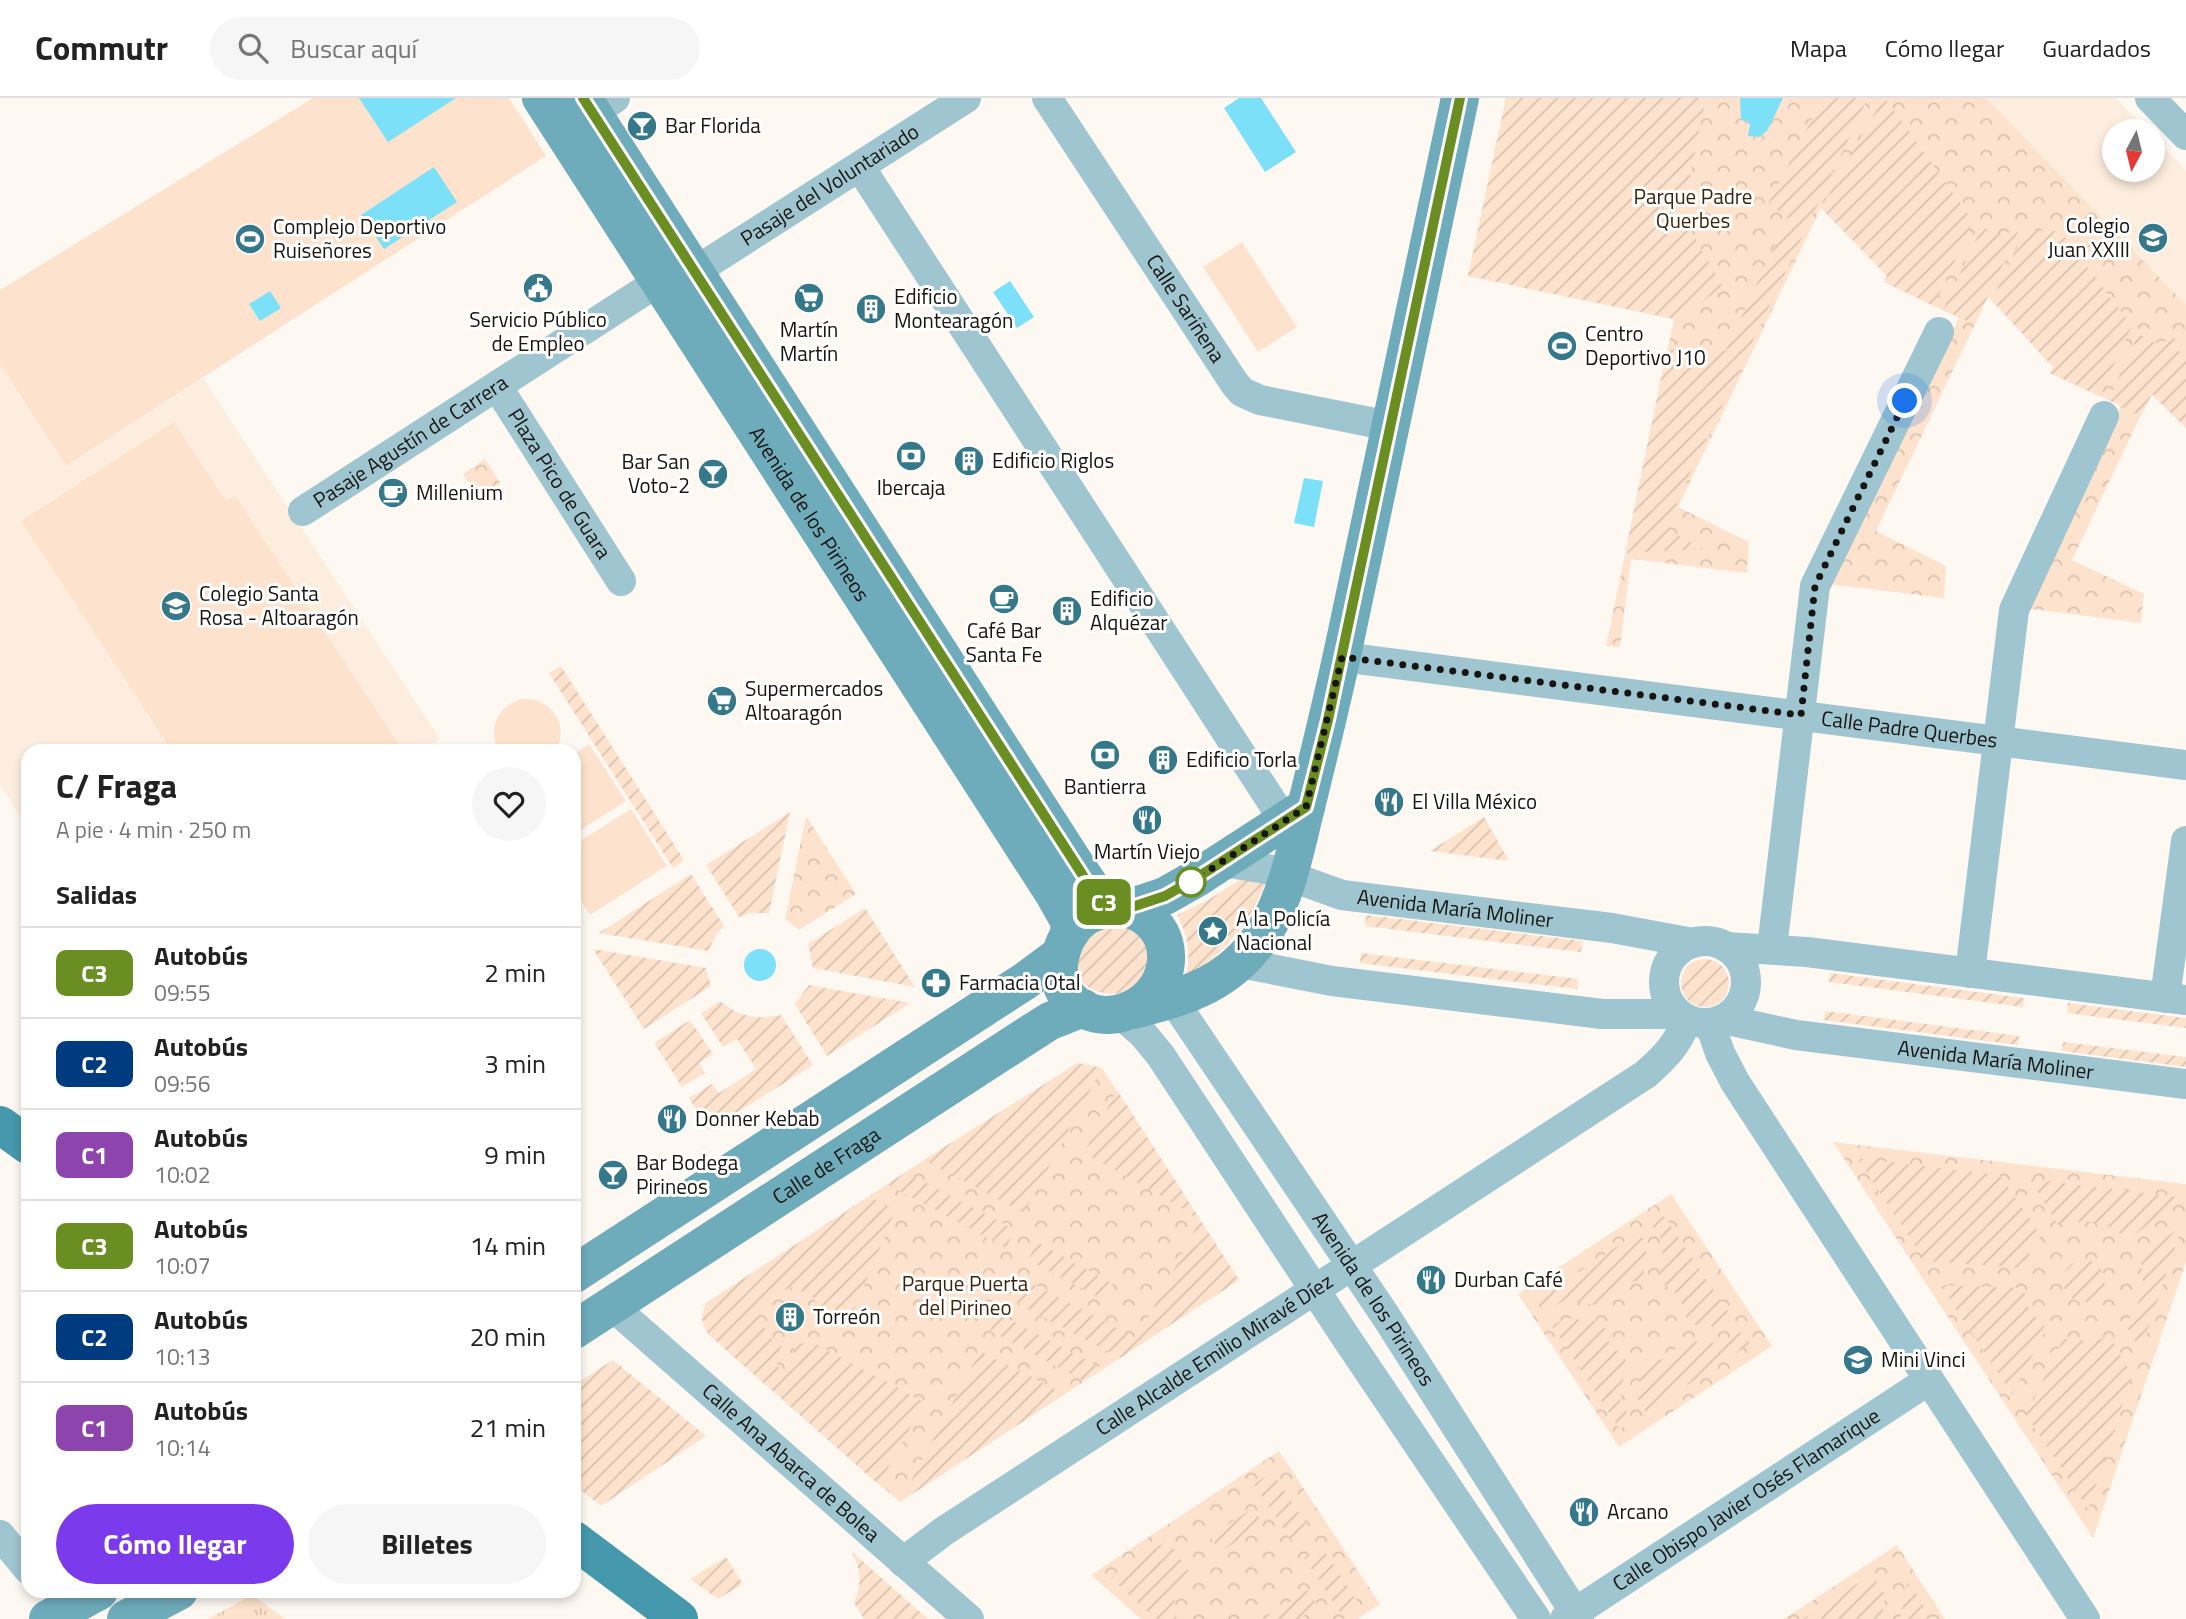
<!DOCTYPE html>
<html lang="es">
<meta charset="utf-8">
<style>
:root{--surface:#fff;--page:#f6f6f6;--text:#222;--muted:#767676;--line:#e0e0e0;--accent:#7c3aed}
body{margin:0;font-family:"Titillium Web",sans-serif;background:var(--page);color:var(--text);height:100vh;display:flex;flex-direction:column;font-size:26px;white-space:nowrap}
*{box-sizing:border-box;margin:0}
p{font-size:23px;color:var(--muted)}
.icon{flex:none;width:38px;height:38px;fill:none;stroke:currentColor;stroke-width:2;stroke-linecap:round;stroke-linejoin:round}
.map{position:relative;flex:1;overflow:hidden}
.drawer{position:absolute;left:21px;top:646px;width:560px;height:854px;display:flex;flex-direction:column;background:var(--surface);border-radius:21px;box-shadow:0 4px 10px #0003}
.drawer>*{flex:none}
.badge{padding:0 14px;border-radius:10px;font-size:24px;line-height:46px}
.needle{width:46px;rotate:187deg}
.buttons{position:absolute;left:2102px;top:21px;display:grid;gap:14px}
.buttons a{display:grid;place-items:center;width:63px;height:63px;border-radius:50%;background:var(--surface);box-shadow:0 4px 10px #0003;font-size:35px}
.you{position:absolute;width:35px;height:35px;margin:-18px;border:5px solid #fff;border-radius:50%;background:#1a73e8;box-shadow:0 0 0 10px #1a73e833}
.map>.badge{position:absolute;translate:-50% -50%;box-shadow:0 0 0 4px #fff}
h2{padding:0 35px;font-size:26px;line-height:63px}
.round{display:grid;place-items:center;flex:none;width:74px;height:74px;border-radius:37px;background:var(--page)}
.overview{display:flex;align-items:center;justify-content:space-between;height:119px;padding:0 35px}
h1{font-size:33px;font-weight:700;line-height:52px}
.button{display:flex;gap:14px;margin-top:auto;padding:14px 35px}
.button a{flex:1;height:80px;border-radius:42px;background:var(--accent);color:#fff;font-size:28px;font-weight:700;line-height:80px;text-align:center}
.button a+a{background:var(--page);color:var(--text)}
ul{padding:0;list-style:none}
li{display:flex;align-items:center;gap:21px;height:91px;padding:0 35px;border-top:2px solid var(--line)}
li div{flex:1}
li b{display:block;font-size:26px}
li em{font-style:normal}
li .badge{min-width:77px;font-weight:700;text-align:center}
header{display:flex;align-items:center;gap:42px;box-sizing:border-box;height:98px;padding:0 35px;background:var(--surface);border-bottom:2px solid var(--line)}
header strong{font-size:33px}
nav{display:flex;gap:38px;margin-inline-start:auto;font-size:24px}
.search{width:490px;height:63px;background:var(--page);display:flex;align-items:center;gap:18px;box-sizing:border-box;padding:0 24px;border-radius:38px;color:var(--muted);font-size:26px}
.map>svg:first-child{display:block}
</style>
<header>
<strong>Commutr</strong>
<div class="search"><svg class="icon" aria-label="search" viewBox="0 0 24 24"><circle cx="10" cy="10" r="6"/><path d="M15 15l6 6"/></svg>Buscar aquí</div>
<nav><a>Mapa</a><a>Cómo llegar</a><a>Guardados</a></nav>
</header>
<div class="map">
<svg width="2186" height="1521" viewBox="0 0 2186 1521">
<defs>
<pattern id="grass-tufts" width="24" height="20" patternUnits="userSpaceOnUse" patternTransform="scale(1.75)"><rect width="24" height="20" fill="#fde3cd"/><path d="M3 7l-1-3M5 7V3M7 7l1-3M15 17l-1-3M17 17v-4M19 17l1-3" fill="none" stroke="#d8c2af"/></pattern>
<pattern id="park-crowns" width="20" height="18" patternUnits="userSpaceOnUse" patternTransform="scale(1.75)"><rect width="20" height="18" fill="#fde3cd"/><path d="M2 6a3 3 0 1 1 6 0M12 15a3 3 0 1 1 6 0" fill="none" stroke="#d8c2af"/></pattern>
<pattern id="garden-furrows" width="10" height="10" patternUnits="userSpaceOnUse" patternTransform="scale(1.75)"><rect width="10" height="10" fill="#fde3cd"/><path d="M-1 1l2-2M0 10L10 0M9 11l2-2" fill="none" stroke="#d8c2af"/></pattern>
</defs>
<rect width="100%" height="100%" fill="#fef8f3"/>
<path fill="#fdedde" d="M1986 0H2116L2148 33H2114V72H2152L2153 38 2186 72V207Z
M0 266 66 368 203 280 440 641 423 653H28V730L0 687Z"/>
<path fill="url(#grass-tufts)" d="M252 1497 285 1521H208Z"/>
<path fill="url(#park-crowns)" d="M1506 0H1986L2186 207V330L2151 296 2072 462 2144 496 2141 525 2025 510 2121 308 2050 275 2053 269 1988 199 1876 433 1946 468 1944 500 1828 486 1959 220 1884 184 1887 178 1821 110 1678 409 1749 444 1747 475 1631 461 1620 549 1606 548 1674 221 1468 178Z
M485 361 501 386 479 400 463 376Z
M806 718 856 796 799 832 785 821Z
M1078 965 1102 970 1239 1182 900 1404 708 1236C702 1225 700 1217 706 1205L924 1062Z
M1833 1044 2186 1086V1164L2093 1440Z
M1671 1096 1772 1248 1619 1349 1518 1196Z
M1279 1353 1380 1506 1358 1521H1141L1091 1477Z
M1897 1447 1945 1521H1784Z"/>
<path fill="url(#garden-furrows)" d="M1506 0H1706L1682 117 1722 188 1701 205 1674 221 1468 178Z
M1823 0H1868L1687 382 1668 428 1675 436 1703 451 1625 455 1667 251 1714 255 1726 252 1788 119 1768 106Z
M1883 0H1885L1973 123 1934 208 1884 184 1887 178 1821 110Z
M1982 129 1997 135 2018 134 1975 226 1943 212Z
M2025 132 2060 133 2132 228 2099 298 2050 275 2053 269 1992 202Z
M2139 235C2150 246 2161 248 2174 239L2180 254 2186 255V330L2152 296 2141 318 2108 302Z
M561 568 684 762 673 770 549 575Z
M790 714 769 815H750L739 819 706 767Z
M1484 719 1509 763 1430 753Z
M691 776 724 828 716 837 708 853 599 835Z
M1247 779 1268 780C1248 829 1227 852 1185 882 1191 858 1189 839 1177 817L1208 802 1238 783Z
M865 810 915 889 813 870 808 846Z
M1366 817 1583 843 1581 854 1365 828Z
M1131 826 1149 852C1148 859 1148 868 1145 875 1131 904 1095 900 1077 880L1075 860 1098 828Z
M593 851 706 870 711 888 644 931Z
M1361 855 1578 881 1577 891 1360 865Z
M1681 885a24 24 0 1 1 48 0a24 24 0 1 1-48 0Z
M1830 875 2024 900 2023 909 1829 884Z
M809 887 910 905 827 958 795 906Z
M720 903C739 919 757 922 781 917L813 967 709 1032 689 1000 712 986 719 995 756 971 737 941 723 949 701 915Z
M2068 905 2186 920V930L2067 915Z
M1825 913 2019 938 2018 947 1824 922Z
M690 922 713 956 699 965 705 975 682 989 654 945Z
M2063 944 2186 959V969L2062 953Z
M1078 965 1102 970 1024 1115 924 1062Z
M1117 992 1239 1182 1120 1260 1007 1200 1019 1178 1137 1241 1198 1126 1191 1115 1084 1055Z
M1857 1060 2000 1077 2041 1138 2031 1151 2024 1170 1925 1163Z
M906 1074 1015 1132 1006 1150 887 1086Z
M2030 1081 2186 1100 2128 1141C2105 1123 2086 1120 2058 1127Z
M869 1099 895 1113 845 1234 821 1222 814 1200 793 1189 771 1196 760 1216 767 1238 782 1247 775 1261 780 1272 788 1273 794 1269 793 1248 810 1243 924 1304 879 1387 708 1236 702 1221 706 1205Z
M1664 1118 1733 1221 1719 1229 1687 1226C1686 1206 1677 1193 1659 1184L1664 1145 1651 1126Z
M2182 1129 2141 1252 2125 1227C2143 1204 2147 1185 2139 1157Z
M1639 1134 1647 1147 1643 1182C1626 1183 1614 1192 1606 1208L1563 1203 1544 1215 1535 1203Z
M1037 1144 1113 1186 1104 1202 1028 1162Z
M2063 1183a21 21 0 1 1 42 0a21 21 0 1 1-42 0Z
M1940 1187 2023 1190 2029 1211 2046 1231 2012 1296Z
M999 1216 1103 1271 1084 1283 990 1233Z
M1565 1220 1603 1224 1609 1245 1626 1261 1620 1303 1633 1323 1620 1331 1552 1228Z
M1741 1234 1750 1246 1646 1314 1638 1301 1642 1265C1660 1265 1673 1257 1683 1242L1722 1246Z
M2110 1238 2132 1278 2088 1411 2026 1317 2063 1241 2094 1243Z
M980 1253 1065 1296 900 1404Z
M613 1262 706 1338 601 1408 574 1387V1287Z
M1272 1374 1309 1430 1291 1442 1254 1386Z
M1253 1410 1263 1426 1220 1454 1210 1438Z
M1168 1442 1190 1475C1178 1488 1170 1503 1177 1521H1156L1110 1480Z
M1322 1449 1358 1505 1341 1516 1304 1460Z
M852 1454 928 1521H864L854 1505C862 1487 861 1471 852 1454Z
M726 1459 743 1486 718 1501 690 1481Z
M1872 1476 1886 1498 1881 1521H1803Z
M1908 1484 1933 1521H1900Z
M1307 1492 1318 1508 1299 1521H1264Z"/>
<path fill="#fde3cd" d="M313 0H509L546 58 66 368 0 266V192Z
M1242 144 1297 229 1258 254 1203 169Z
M174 324 226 403 235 398 402 651 398 653H172L21 423Z
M522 601C551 599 570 626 556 653H499C487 631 498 607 522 601Z
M589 646 626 703 574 736V656Z
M631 711 667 768 590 817 574 792V747Z"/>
<path fill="#7ce0f9" d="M359 0H456L388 44Z
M1239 0H1261L1296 54 1265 74 1224 10Z
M1740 0H1783L1767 33 1759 39 1748 38 1750 27 1747 23 1741 22Z
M434 69 457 104 384 151 361 117Z
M1010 183 1034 219 1017 230 993 194Z
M270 193 281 210 260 223 249 206Z
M1304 380 1323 383 1314 429 1294 425Z
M744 867a16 16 0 1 1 32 0a16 16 0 1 1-32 0Z"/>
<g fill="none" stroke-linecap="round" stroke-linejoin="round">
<g stroke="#9ec5d0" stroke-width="30">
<path id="s1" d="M1047 0 1235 286 1242 294 1260 302 1390 328"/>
<path d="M2150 0 2186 37"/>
<path d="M604 7 615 0"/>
<path d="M860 69 1285 724"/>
<path id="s2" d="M497 288 621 483"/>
<path id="s3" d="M303 413 658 184 694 174 966 0"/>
<path id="s4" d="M1342 559 2186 667"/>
<path id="s5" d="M1223 764 1272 772 1342 797 1612 830 1693 845"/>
<circle cx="1705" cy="884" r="41"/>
<path d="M1726 849 1807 854 2186 902"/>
<path d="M1772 850 1815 488 1939 234"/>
<path d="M1240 865 1332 883 1602 916H1679"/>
<path d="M1970 875 2014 512 2104 318"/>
<path id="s6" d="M1162 883 1173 902 1385 1217 1579 1521"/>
<path d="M2165 900 2186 743"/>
<path d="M1120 916 1143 936 1161 958 1347 1241 1536 1521"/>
<path id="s7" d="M1723 921 1796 937 2186 986"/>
<path d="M1710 926 1720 955 1735 984 2085 1521"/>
<path id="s8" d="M612 1208 969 1521"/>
<path d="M0 1437 28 1471"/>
<path id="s9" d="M903 1464 944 1433 1646 976C1666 958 1677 947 1687 922"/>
<path id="s10" d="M1565 1521 1929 1282"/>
</g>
<g stroke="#6eabbb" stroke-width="38">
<path id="s11" d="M541 0 1054 796 1068 821 1071 834"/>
<path d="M583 0 1077 769 1097 798 1110 809"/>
<path d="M1110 809C1145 808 1172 834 1165 870 1157 911 1101 935 1069 900 1049 877 1061 836 1085 819 1093 814 1101 812 1110 809Z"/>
<path d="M1129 810 1165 798 1195 781 1306 709"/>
<path d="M1133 912C1189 898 1233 884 1265 833 1287 797 1295 753 1305 713 1319 656 1333 600 1345 543 1383 362 1422 181 1460 0"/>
<path d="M574 1176 1025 883 1060 857"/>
<path id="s12" d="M574 1232 1031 935 1050 923 1083 910"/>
<path d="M48 1521 99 1493"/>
<path d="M126 1521 179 1493"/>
</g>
<path stroke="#4698ac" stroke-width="38" d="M0 1027 28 1047
M574 1442 679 1521"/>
</g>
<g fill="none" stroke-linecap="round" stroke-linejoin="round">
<g stroke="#fff" stroke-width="16">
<path id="line" d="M583 0 1089 787 1110 809 1129 810 1165 798 1195 781 1306 709 1328 622 1460 0"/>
</g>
<use href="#line" stroke="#6b8e23" stroke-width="10"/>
<path stroke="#181411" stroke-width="7" stroke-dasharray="0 12.6" d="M1191 784 1306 709 1342 559 1801 617 1815 488 1905 303"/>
</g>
<defs>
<g id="bar-disc" transform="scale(1.575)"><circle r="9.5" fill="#357889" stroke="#fff"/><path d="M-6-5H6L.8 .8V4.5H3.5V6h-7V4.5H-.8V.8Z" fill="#fff"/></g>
<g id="school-disc" transform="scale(1.575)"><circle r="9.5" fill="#357889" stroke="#fff"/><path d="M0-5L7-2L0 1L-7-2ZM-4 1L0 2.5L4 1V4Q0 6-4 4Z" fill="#fff"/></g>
<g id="stadium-disc" transform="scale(1.575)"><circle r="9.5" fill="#357889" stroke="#fff"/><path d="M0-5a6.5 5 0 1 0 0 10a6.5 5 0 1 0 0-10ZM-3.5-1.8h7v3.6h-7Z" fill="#fff"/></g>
<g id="civic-disc" transform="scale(1.575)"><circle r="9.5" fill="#357889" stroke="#fff"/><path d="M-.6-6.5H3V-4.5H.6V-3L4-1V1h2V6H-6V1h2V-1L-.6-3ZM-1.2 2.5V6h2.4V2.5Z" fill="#fff"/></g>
<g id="supermarket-disc" transform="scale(1.575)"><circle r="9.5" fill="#357889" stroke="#fff"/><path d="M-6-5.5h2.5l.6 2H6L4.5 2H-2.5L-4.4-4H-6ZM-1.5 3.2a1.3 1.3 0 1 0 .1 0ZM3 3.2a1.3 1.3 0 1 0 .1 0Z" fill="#fff"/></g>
<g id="building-disc" transform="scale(1.575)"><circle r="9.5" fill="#357889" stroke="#fff"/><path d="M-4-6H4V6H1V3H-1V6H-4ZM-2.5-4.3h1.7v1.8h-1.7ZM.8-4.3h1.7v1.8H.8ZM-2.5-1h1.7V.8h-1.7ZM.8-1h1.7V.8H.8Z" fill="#fff"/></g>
<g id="bank-disc" transform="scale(1.575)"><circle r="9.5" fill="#357889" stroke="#fff"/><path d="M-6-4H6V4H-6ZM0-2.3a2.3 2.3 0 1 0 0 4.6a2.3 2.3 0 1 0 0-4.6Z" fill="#fff"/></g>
<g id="cafe-disc" transform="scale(1.575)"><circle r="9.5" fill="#357889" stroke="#fff"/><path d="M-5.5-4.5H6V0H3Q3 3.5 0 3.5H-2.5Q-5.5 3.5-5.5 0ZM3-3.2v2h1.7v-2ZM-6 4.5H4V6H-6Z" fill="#fff"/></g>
<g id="restaurant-disc" transform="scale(1.575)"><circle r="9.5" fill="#357889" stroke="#fff"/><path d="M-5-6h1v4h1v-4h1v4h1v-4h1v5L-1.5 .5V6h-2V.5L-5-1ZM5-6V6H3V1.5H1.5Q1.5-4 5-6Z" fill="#fff"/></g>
<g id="sight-disc" transform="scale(1.575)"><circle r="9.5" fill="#357889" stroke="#fff"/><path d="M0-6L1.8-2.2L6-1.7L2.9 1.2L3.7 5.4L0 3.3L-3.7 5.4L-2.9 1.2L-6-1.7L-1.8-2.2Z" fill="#fff"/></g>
<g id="pharmacy-disc" transform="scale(1.575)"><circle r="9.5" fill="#357889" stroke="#fff"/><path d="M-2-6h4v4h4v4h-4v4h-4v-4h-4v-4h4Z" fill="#fff"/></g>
</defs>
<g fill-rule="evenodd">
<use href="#bar-disc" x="642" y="28"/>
<use href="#school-disc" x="2153" y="140"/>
<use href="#stadium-disc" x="250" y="141"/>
<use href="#civic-disc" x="538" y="190"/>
<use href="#supermarket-disc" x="809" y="200"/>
<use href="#building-disc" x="871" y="211"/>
<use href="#stadium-disc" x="1562" y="248"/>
<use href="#bank-disc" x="911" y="358"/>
<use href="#building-disc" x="969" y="363"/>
<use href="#bar-disc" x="713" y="376"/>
<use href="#cafe-disc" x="393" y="395"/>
<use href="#cafe-disc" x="1004" y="501"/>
<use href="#school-disc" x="176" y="508"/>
<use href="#building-disc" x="1067" y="513"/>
<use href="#supermarket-disc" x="722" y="603"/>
<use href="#bank-disc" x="1105" y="657"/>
<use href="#building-disc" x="1163" y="662"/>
<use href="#restaurant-disc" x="1389" y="704"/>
<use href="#restaurant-disc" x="1147" y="722"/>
<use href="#sight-disc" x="1213" y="833"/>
<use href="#pharmacy-disc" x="936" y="885"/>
<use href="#restaurant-disc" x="672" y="1021"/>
<use href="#bar-disc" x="613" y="1077"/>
<use href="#restaurant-disc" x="1431" y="1182"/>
<use href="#building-disc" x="790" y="1219"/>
<use href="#school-disc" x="1858" y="1262"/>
<use href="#restaurant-disc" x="1584" y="1414"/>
</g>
<circle fill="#fff" stroke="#6b8e23" stroke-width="3.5" cx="1191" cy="784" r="14"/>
<g text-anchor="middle" stroke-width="6" stroke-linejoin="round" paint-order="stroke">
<g font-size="21" fill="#181411" stroke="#fff" text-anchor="start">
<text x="665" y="35">Bar Florida</text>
<text x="2130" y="135" text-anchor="end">Colegio<tspan x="2130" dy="24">Juan XXIII</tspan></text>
<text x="273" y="136">Complejo Deportivo<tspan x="273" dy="24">Ruiseñores</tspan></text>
<text x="894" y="206">Edificio<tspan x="894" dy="24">Montearagón</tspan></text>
<text x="538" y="229" text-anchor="middle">Servicio Público<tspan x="538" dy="24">de Empleo</tspan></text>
<text x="809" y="239" text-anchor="middle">Martín<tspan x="809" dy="24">Martín</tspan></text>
<text x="1585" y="243">Centro<tspan x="1585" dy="24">Deportivo J10</tspan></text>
<text x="992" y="370">Edificio Riglos</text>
<text x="690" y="371" text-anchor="end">Bar San<tspan x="690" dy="24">Voto-2</tspan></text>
<text x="911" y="397" text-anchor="middle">Ibercaja</text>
<text x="416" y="402">Millenium</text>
<text x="199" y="503">Colegio Santa<tspan x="199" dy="24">Rosa - Altoaragón</tspan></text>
<text x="1090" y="508">Edificio<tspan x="1090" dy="24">Alquézar</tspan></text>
<text x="1004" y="540" text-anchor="middle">Café Bar<tspan x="1004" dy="24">Santa Fe</tspan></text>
<text x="745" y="598">Supermercados<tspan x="745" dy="24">Altoaragón</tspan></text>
<text x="1186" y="669">Edificio Torla</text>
<text x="1105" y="696" text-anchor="middle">Bantierra</text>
<text x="1412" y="711">El Villa México</text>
<text x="1147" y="761" text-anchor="middle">Martín Viejo</text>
<text x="1236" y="828">A la Policía<tspan x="1236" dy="24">Nacional</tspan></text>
<text x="959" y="892">Farmacia Otal</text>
<text x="695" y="1028">Donner Kebab</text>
<text x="636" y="1072">Bar Bodega<tspan x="636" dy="24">Pirineos</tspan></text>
<text x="1454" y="1189">Durban Café</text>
<text x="813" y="1226">Torreón</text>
<text x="1881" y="1269">Mini Vinci</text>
<text x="1607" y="1421">Arcano</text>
</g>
<g font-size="21" fill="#181411" stroke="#fff">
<text dy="7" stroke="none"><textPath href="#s3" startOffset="621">Pasaje del Voluntariado</textPath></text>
<text dy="7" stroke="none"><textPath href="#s1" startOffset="252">Calle Sariñena</textPath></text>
<text dy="7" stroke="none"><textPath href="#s3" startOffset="128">Pasaje Agustín de Carrera</textPath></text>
<text dy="7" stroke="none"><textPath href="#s2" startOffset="116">Plaza Pico de Guara</textPath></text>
<text dy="7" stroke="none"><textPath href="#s11" startOffset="495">Avenida de los Pirineos</textPath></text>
<text dy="7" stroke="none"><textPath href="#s4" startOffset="572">Calle Padre Querbes</textPath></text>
<text dy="7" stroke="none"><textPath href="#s5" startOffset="238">Avenida María Moliner</textPath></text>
<text dy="7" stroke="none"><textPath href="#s7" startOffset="276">Avenida María Moliner</textPath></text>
<text dy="7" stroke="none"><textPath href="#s12" startOffset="301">Calle de Fraga</textPath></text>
<text dy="7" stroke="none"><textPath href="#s6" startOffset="382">Avenida de los Pirineos</textPath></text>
<text dy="7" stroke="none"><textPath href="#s9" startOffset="374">Calle Alcalde Emilio Miravé Díez</textPath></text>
<text dy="7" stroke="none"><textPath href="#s8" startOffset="238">Calle Ana Abarca de Bolea</textPath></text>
<text dy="7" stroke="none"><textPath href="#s10" startOffset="217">Calle Obispo Javier Osés Flamarique</textPath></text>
</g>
<g font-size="21" fill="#3c240b" stroke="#fff">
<text x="1693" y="106">Parque Padre<tspan x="1693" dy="24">Querbes</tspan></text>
<text x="965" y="1193">Parque Puerta<tspan x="965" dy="24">del Pirineo</tspan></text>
</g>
</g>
</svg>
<div class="buttons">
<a><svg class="needle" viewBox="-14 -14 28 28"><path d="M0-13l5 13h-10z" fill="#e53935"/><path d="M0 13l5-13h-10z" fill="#767676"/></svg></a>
</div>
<div class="you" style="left:1905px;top:303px"></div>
<b class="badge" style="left:1104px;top:804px;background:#6b8e23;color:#fff">C3</b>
<section class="drawer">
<div class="overview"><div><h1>C/ Fraga</h1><p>A pie · 4 min · 250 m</p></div><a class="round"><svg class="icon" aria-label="heart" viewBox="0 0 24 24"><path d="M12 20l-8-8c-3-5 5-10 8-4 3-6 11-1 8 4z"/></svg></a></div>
<h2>Salidas</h2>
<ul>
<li><span class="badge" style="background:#6b8e23;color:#fff">C3</span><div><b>Autobús</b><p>09:55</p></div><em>2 min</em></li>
<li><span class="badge" style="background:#003b80;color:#fff">C2</span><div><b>Autobús</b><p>09:56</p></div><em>3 min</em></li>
<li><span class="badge" style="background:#8e44ad;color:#fff">C1</span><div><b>Autobús</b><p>10:02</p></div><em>9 min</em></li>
<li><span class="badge" style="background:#6b8e23;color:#fff">C3</span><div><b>Autobús</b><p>10:07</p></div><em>14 min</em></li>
<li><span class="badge" style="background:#003b80;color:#fff">C2</span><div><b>Autobús</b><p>10:13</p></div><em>20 min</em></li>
<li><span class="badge" style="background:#8e44ad;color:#fff">C1</span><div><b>Autobús</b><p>10:14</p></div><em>21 min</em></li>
</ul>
<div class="button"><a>Cómo llegar</a><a>Billetes</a></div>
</section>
</div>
